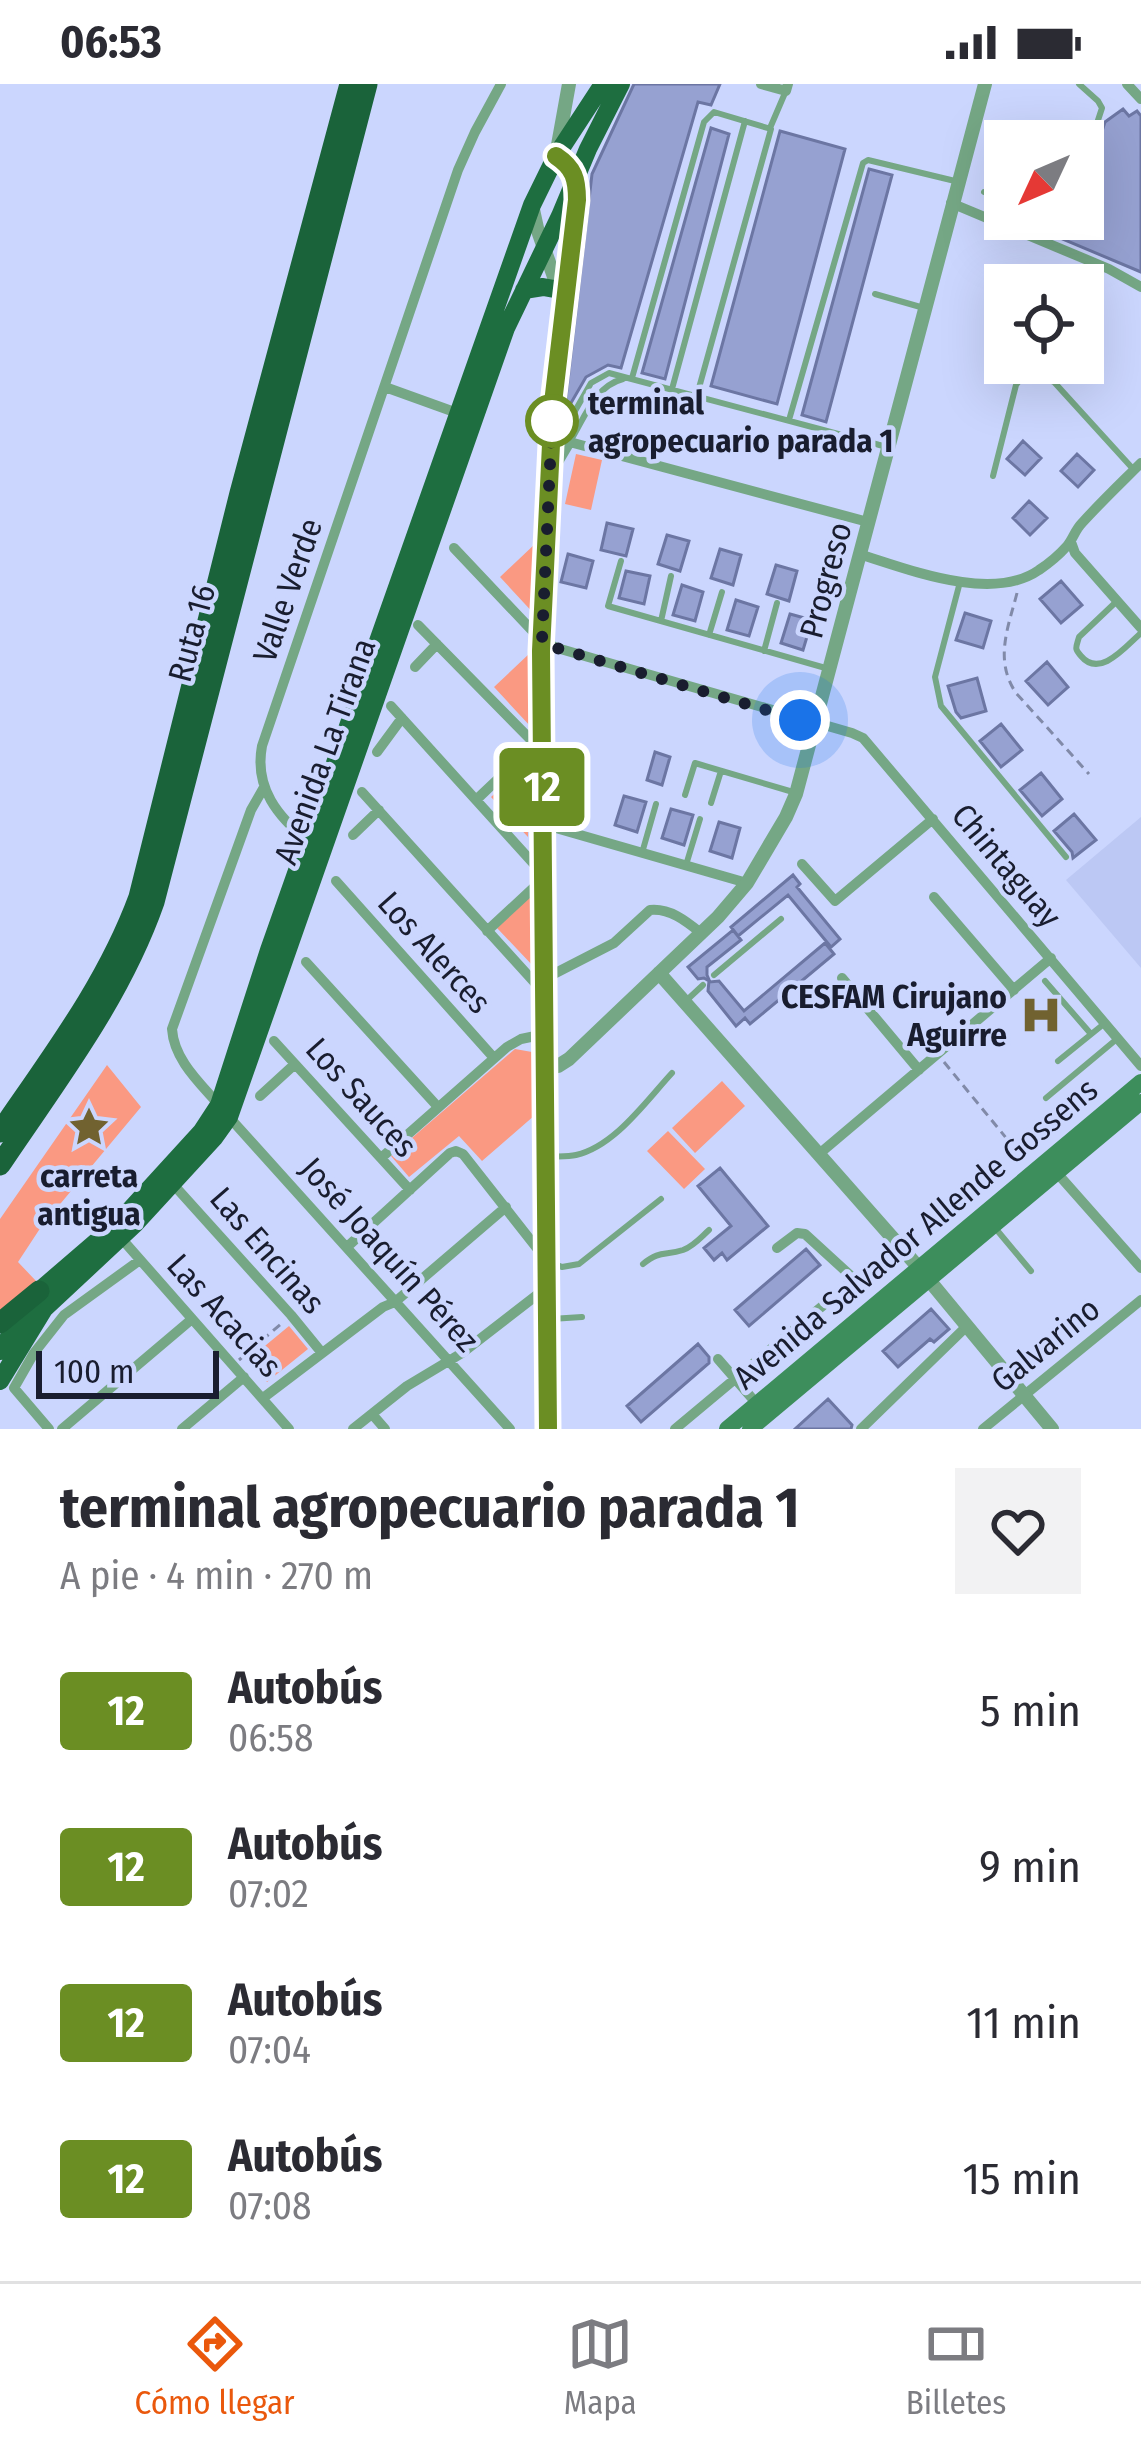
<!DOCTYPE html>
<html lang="es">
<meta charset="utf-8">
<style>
:root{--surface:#fff;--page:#f2f2f3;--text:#2b2b33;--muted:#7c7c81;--line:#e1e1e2;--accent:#ea580c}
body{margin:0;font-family:"Fira Sans Condensed",sans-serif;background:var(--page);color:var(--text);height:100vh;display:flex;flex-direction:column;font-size:45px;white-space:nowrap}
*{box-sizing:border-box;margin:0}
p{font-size:39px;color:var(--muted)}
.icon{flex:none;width:66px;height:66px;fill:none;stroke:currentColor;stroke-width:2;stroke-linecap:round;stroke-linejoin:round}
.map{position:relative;height:1345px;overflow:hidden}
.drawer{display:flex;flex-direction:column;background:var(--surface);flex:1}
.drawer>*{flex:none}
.badge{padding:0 24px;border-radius:9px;font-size:42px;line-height:78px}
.needle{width:78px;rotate:226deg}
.buttons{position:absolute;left:984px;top:36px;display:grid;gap:24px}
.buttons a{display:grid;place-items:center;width:120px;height:120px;border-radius:0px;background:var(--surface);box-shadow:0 12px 48px #0002;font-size:60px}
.scale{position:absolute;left:36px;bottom:30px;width:183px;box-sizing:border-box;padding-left:12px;border:6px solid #191d2f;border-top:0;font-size:33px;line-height:42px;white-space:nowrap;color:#191d2f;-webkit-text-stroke:9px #cbd6fe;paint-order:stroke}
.you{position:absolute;width:60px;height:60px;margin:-30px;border:9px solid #fff;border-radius:50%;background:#1a73e8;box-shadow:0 0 0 18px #1a73e833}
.map>.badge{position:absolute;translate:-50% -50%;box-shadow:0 0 0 6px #fff}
.round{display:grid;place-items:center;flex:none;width:126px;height:126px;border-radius:0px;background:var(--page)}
.summary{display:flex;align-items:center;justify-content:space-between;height:204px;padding:0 60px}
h1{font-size:57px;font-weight:700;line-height:90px}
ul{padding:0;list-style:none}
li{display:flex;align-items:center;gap:36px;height:156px;padding:0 60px}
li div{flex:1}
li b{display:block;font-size:45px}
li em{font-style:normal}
li .badge{min-width:132px;font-weight:700;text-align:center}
.status{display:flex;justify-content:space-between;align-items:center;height:84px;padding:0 60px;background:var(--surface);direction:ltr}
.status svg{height:33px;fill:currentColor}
.dock{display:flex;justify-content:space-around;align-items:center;height:168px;border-top:3px solid var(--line);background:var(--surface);font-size:33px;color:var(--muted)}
.dock a{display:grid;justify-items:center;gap:6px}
.dock .on{color:var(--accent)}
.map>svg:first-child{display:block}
</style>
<div class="status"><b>06:53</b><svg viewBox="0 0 49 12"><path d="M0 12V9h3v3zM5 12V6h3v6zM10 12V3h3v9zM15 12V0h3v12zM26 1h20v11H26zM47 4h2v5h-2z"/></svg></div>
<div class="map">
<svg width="1141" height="1345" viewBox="0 0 1141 1345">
<rect width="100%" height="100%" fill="#cbd6fe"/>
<path fill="#bcc8f4" d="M1141 733V884L1066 796Z"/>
<path fill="#fa9982" d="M576 370 602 376 591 426 565 420Z
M536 459 537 533 500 493Z
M530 569 531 643 494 603Z
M527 680 528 753 491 713Z
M533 810 534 883 497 844Z
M515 965 532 968 535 1031 482 1077 459 1052 409 1093 391 1072Z
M107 981 141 1023 41 1143 18 1178 36 1197 0 1228V1135Z
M722 997 745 1022 695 1069 672 1044Z
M668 1047 705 1085 684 1105 647 1067Z
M289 1242 308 1265 267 1298 248 1276Z"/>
<path fill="#96a1d1" stroke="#6c76a3" stroke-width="3" d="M634 0H720L711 21 698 18 621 284 608 281 586 293 564 331 592 90Z
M1123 25 1129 32 1137 27 1141 32V188L1015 135H1035L1064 147 1069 135H1083V97L1090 84 1105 38Z
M711 44 729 50 665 295 642 289Z
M780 47 845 65 777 320 711 302Z
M869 85 892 91 826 338 802 331Z
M1023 357 1041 374 1025 391 1007 375Z
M1077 370 1094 386 1078 403 1061 387Z
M1029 417 1047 434 1030 451 1013 434Z
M607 439 633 445 626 472 601 466Z
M667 451 689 457 680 487 658 480Z
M720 465 741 471 733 501 711 494Z
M568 470 593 477 586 504 561 498Z
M776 481 797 487 789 517 767 510Z
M626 487 650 492 644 520 619 514Z
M1061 497 1082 521 1061 539 1040 515Z
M682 501 703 508 695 537 673 531Z
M736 516 758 523 749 552 727 546Z
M965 529 991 537 983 564 956 556Z
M790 530 812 536 803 566 781 559Z
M1047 578 1068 603 1048 621 1026 597Z
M977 594 986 627 961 634 956 628 948 602Z
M1001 640 1022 666 1001 683 980 657Z
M655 668 670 673 662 701 647 696Z
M1041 689 1062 715 1042 732 1020 706Z
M624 712 646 718 637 748 615 741Z
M671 725 693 731 684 761 662 754Z
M1074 730 1096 756 1073 774 1072 768 1054 747Z
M719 738 740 744 732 774 710 767Z
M793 791 800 800 797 803 840 855 831 863 788 811 738 852 731 843Z
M733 846 741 856 707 883V891L710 898 719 897 744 927 825 859 834 870 750 940 745 934 736 942 708 907 709 897 704 894 698 895 688 883Z
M720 1084 768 1142 727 1176 722 1169 714 1176 704 1164 731 1142 698 1102Z
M806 1165 820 1181 749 1242 735 1226Z
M931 1225 949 1245 934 1258 930 1255 898 1283 883 1267Z
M698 1260 709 1273V1279L641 1338 627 1322Z
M828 1315 852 1341 851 1345H795Z"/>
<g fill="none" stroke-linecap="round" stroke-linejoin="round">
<path stroke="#818aa8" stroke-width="3" stroke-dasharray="9 6" stroke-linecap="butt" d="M1017 509C1008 544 994 576 1016 609L1089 690
M944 978 1025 1077
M239 1276 282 1239"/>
<path stroke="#75a785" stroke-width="6" d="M1079 0 1098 17 1102 24 1083 82
M770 44 785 9
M984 108 1005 116
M1054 135H1062
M875 210 924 224
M632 294 704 38 714 28 771 45 697 311
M672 305 745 37
M789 336 863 79 868 76 955 97
M559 355 591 299 609 289 887 363
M571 356C585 333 595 302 623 295
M993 392 1016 301 1023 292 1032 289 1054 298 1134 386
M621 477 608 522 829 585
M960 498 935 593 941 622 1066 773
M1117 517 1079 553C1076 564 1074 564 1081 572 1100 595 1126 562 1141 549
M661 537 671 492
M709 551 722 508
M764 567 777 519
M685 711 695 679 793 708
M711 719 721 687
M642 769 656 720
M686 781 700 735
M714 891 781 835
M1045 897 1091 950
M688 915 703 901
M1058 977 1105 939
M1046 1014 1118 954
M546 1073C556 1072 567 1073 576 1071 615 1062 646 1017 672 989
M996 1145 1031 1187
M550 1178 562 1183 579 1180 661 1115
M643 1180C660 1166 665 1172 683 1166 694 1162 701 1153 709 1146
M551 1235 582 1233"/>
<path stroke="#75a785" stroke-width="10" d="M761 0 786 7 788 0
M1127 0 1141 15
M951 119 1109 185 1141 203
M385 303 460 330
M551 353 868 438
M551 390 570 358
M1071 458 1075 469 1141 544
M454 464 542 557 557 564 852 649 863 654 1141 982
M859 470C908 485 992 519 1039 486 1048 480 1059 471 1067 462 1073 455 1075 446 1082 439 1101 418 1121 399 1141 379
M418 541 535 660H542
M415 583 437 560
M391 622 542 789
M377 668 402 634
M362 708 545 910
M476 716 535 660
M542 740 747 799
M353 751 379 726
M309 758C278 733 254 704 262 662L458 86 475 48 501 0
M802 780 835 817 933 735
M336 797 494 974
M934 813 1014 906
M487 847 542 796
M306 878 438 1023
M842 894 919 986
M544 895 614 859 650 826C670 824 686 837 701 849
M274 957 410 1106
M260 1012 295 980
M219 1021C200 999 174 976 172 945L251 726 263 705
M229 1033 510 1345
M819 1070 1051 874
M381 1074 507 963 521 955 545 950
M1057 1089 1141 1184
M172 1099 291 1231 322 1269
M121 1154 289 1345
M347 1163 450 1069 456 1067 463 1070 547 1177
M718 1275 757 1320
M263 1314 383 1223 395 1218 506 1123
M372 1330 385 1345
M49 1345 14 1304 34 1269 64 1231 140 1176
M62 1345 192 1235
M182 1345 244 1293
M353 1345 407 1302 462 1269 546 1204
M675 1345 850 1199 851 1192 805 1150 797 1149 777 1164
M861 1345 967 1242
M983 1345 1141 1216"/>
<path stroke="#75a785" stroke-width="14" d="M532 121 537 144 561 213
M659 889 919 1184 1052 1345
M546 985 558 982 569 975 718 833 747 799 786 733 796 710 812 650 985 0
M548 1345 541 567 553 319 577 116 576 93 567 81 556 72 569 0"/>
<path stroke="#3d8e5c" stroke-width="16" d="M727 1345 1141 998
M750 1345 1141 1018"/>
<path stroke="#1e6e40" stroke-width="18" d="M524 206 543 203 560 206
M0 1267 39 1207 118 1139 202 1047 219 1021 269 866 532 121 556 72 603 0
M0 1297 44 1225 135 1140 214 1054 229 1033 506 244 560 132 588 65 621 0"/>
<path stroke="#1a633a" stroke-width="21" d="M0 1048C52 972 107 900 139 813L240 409 350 0
M0 1081C57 996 120 915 154 818L367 0
M0 1239 39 1207"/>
</g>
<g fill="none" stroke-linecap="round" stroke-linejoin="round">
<g stroke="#fff" stroke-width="27">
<path id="line" d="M548 1345 541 567 553 319 577 116C577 95 574 84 556 72"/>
</g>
<use href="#line" stroke="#6b8e23" stroke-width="18"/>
<path stroke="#191d2f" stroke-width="12" stroke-dasharray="0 21.6" d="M552 337 542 556 557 564 800 636"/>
</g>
<defs>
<g id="hospital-bare" transform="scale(3.24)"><path d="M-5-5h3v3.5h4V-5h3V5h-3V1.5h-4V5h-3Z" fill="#716230" stroke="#cbd6fe" stroke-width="2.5" paint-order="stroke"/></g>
<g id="sight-bare" transform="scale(3.24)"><path d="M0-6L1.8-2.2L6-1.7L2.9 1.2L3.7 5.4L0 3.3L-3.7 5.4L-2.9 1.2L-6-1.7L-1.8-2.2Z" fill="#716230" stroke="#cbd6fe" stroke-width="2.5" paint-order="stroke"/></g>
</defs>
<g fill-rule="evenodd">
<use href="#hospital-bare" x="1041" y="931"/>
<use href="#sight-bare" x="89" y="1043"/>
</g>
<circle fill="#fff" stroke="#6b8e23" stroke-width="6" cx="552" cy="337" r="24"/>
<g text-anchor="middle" stroke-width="9" stroke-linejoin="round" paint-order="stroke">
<g font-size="33" font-weight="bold" fill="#191d2f" stroke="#cbd6fe" text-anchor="start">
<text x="588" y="330">terminal<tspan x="588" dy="38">agropecuario parada 1</tspan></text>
</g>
<g font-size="33" fill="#191d2f" stroke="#cbd6fe">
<text transform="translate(825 496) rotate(-75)" y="12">Progreso</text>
<text transform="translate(287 506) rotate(-71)" y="12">Valle Verde</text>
<text transform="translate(191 549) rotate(-75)" y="12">Ruta 16</text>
<text transform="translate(324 667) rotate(-70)" y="12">Avenida La Tirana</text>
<text transform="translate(1007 781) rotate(50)" y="12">Chintaguay</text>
<text transform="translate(435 868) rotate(48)" y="12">Los Alerces</text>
<text transform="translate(362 1013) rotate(48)" y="12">Los Sauces</text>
<text transform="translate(915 1149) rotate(-40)" y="12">Avenida Salvador Allende Gossens</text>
<text transform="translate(268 1166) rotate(49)" y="12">Las Encinas</text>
<text transform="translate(390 1170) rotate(48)" y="12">José Joaquín Pérez</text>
<text transform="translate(225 1231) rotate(48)" y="12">Las Acacias</text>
<text transform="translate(1045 1260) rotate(-39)" y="12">Galvarino</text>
</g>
<g font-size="33" font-weight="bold" fill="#191d2f" stroke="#cbd6fe" text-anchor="end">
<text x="1007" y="924">CESFAM Cirujano<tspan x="1007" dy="38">Aguirre</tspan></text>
<text x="89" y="1103" text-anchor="middle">carreta<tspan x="89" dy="38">antigua</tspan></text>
</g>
</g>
</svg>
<div class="buttons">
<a><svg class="needle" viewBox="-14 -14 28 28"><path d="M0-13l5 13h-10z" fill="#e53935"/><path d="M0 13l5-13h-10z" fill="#7c7c81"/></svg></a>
<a><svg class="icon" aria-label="locate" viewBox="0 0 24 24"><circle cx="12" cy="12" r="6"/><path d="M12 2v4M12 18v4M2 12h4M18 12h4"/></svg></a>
</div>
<div class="scale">100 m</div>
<div class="you" style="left:800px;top:636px"></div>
<b class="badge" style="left:542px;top:703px;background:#6b8e23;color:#fff">12</b>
</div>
<section class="drawer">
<div class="summary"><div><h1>terminal agropecuario parada 1</h1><p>A pie · 4 min · 270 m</p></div><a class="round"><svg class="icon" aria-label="heart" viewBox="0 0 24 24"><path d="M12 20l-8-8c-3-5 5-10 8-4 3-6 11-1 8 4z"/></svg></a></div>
<ul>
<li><span class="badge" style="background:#6b8e23;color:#fff">12</span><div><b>Autobús</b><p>06:58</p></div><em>5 min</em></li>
<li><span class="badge" style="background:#6b8e23;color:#fff">12</span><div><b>Autobús</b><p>07:02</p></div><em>9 min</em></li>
<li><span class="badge" style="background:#6b8e23;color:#fff">12</span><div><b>Autobús</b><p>07:04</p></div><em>11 min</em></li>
<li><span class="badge" style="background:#6b8e23;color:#fff">12</span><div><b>Autobús</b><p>07:08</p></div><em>15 min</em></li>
</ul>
</section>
<nav class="dock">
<a class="on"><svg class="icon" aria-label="directions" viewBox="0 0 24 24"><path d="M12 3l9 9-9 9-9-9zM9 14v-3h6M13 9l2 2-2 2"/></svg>Cómo llegar</a>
<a><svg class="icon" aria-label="map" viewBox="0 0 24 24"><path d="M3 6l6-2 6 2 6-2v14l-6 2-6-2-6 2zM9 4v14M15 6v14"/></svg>Mapa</a>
<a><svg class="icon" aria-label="tickets" viewBox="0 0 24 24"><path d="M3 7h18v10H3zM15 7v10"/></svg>Billetes</a>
</nav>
